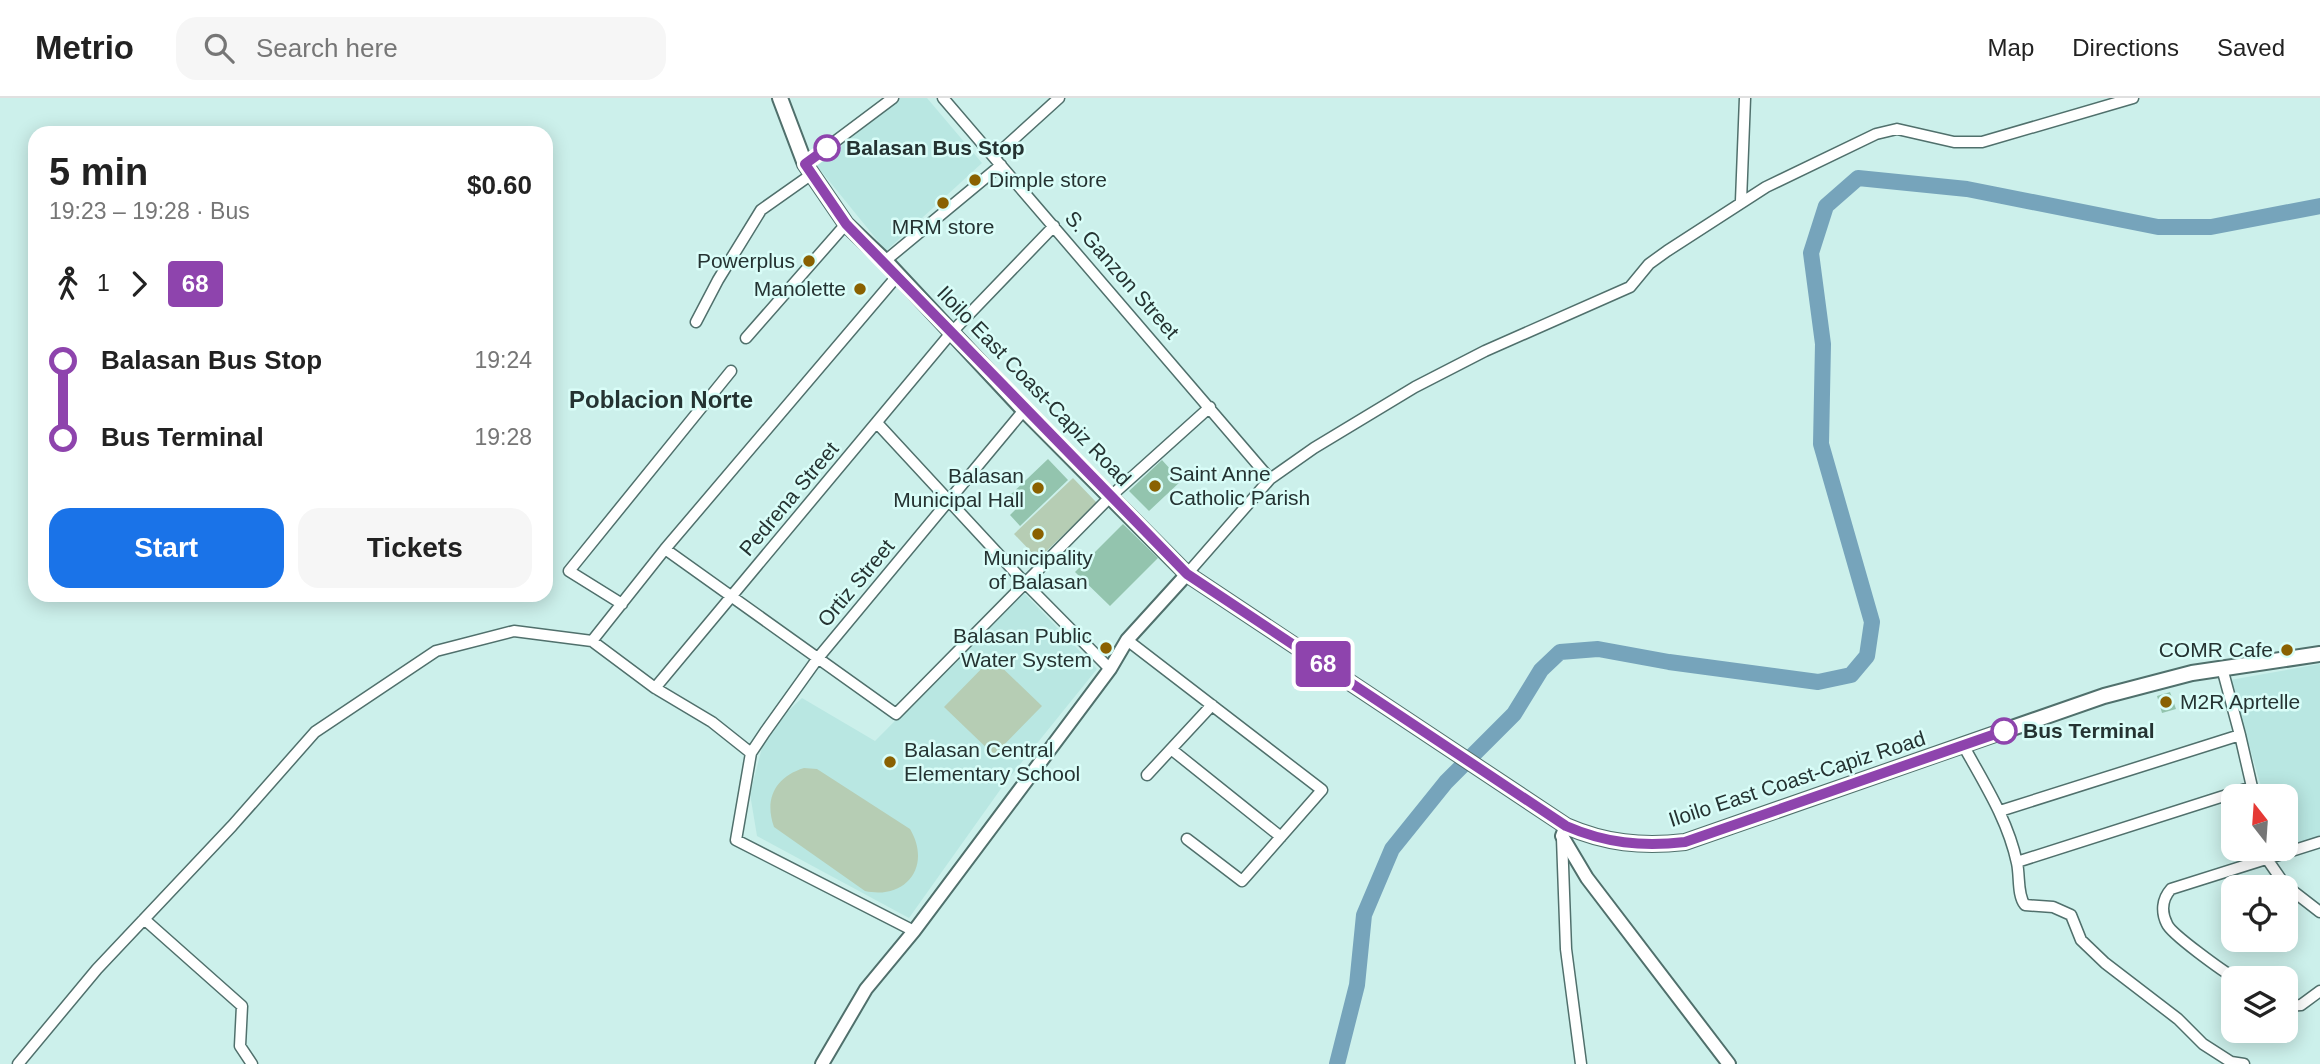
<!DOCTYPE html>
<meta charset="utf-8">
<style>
:root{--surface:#fff;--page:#f6f6f6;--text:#222;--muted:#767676;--line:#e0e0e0;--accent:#1a73e8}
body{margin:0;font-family:Arial,sans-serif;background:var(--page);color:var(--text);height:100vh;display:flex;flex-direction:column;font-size:26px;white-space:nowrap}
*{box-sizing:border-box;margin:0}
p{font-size:23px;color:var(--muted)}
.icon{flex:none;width:38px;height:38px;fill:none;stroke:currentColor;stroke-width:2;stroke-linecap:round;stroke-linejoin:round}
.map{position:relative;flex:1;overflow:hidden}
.side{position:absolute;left:28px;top:28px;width:525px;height:476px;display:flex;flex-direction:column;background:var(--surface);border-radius:21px;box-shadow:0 4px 18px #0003}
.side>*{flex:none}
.badge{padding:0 14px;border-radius:5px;font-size:24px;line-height:46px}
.needle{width:46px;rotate:343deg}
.tools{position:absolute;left:2221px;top:686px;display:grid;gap:14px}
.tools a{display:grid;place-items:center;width:77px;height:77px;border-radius:14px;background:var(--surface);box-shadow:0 4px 18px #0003;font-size:35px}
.map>.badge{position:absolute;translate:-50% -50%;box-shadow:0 0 0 4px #fff}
.legs{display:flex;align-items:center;gap:10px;height:77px;padding:0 21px;font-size:23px}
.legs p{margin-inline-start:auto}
.head{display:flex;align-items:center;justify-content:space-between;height:119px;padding:0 21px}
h1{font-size:38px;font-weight:700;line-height:52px}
.button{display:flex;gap:14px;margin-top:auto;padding:14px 21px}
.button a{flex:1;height:80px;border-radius:21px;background:var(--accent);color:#fff;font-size:28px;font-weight:700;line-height:80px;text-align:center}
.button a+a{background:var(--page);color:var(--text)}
ul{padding:0 21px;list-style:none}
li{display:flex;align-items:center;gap:24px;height:77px;font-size:26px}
li i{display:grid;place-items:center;width:10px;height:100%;margin:0 9px;background:currentColor}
li i::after{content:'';width:18px;height:18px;margin:-9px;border:5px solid;border-radius:50%;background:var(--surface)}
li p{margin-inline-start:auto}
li:first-child i{background:linear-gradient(#0000 50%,currentColor 0)}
li:last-child i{background:linear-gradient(currentColor 50%,#0000 0)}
header{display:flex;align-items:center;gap:42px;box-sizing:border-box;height:98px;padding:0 35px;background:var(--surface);border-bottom:2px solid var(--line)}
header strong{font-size:33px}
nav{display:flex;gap:38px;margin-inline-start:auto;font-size:24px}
.search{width:490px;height:63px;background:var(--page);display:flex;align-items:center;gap:18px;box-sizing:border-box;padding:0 24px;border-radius:21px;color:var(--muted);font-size:26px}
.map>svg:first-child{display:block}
</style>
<header>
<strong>Metrio</strong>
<div class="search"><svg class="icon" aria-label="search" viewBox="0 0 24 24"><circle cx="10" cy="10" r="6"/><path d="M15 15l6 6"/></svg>Search here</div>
<nav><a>Map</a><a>Directions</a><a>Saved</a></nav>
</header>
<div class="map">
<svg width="2320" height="966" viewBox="0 0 2320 966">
<rect width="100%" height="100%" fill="#ccf0eb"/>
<path fill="#b9e7e2" d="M900 0H927L982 65 886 153 817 68Z
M1023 494 1097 571 1005 685 909 820 757 738 750 696 766 634 802 600 875 643Z
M2320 566V744L2281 752 2286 751V698H2271L2270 693 2263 695 2230 582Z"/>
<path fill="#b6cdb4" d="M1073 380 1097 405 1038 461 1014 436Z
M992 560 1042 608 994 657 944 609Z
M804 670 817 671 910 731C932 768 906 802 865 793L774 729C764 701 775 679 804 670Z"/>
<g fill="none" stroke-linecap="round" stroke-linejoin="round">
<path stroke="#76a4bb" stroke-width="16" d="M1337 966 1357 887 1364 817 1392 751 1446 684 1514 616 1541 572 1560 554 1598 551 1669 564 1818 584 1851 577 1867 558 1872 524 1821 346 1823 246 1811 155 1826 108 1858 80 1967 91 2158 129H2211L2320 108"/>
</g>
<path fill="#93c4ae" d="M1048 361 1068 382 1020 428 1010 417 1018 409 1008 399Z
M1162 362 1181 383 1149 413 1129 393Z
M1123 426 1158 460 1110 508 1075 474Z
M2170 594 2176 611 2162 615 2157 598Z"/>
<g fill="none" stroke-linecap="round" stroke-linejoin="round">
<g stroke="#50706c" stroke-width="13">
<path id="street" d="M943 0 1270 381
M994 59 1059 0
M805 66 893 0
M1741 103 1745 0
M885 163 1001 67
M696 224 718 182 761 112 812 76
M746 240 846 126
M877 325 1025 485 1110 571
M665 451 896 616 1111 398 1210 309
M1187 476 1270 381 1314 350 1415 289 1485 253 1630 189 1649 166 1667 153 1766 89 1876 36 1897 31 1954 44H1982L2133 0
M622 506 569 473 731 273
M1127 542 1322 692 1242 783 1187 741
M592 543 665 451 898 177
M655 590 951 235 1054 128
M1963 647C1984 685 2008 722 2017 765 2020 778 2017 797 2025 807L2053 809 2071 817 2081 842 2105 865 2178 921 2203 946 2231 964 2244 966
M1171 651 1281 739
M1147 677 1212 607
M2000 713 2240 637 2222 570
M1562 740 1566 851 1581 966
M2267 761 2285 787 2320 814
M2017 764 2252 689 2240 637
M144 821 242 908 240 948 252 966
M914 833 736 742 751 655 765 634 818 560 1024 312
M2235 880C2224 874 2171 836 2167 826 2161 814 2162 801 2171 791L2320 744
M2286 908 2301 907 2320 893
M18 966 97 871 232 728 315 634 436 553 514 533 592 543 655 590 712 624 751 655"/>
</g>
<g stroke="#50706c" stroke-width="16">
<path id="secondary" d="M1566 728 1562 738 1587 780 1729 966
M822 966 866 891 914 833 1110 571 1127 542 1187 476"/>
</g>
<g stroke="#50706c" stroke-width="18">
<path id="primary" d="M780 0 805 66 846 126 885 163 1024 312 1187 476 1566 728C1605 745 1642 749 1685 744L2104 598 2192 575 2320 556"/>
</g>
<use href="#street" stroke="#fff" stroke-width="10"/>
<use href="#secondary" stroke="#fff" stroke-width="12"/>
<use href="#primary" stroke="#fff" stroke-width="14"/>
</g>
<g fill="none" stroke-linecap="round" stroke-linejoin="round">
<g stroke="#fff" stroke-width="16">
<path id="line-1" d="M827 50 805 66 846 126 1187 476 1566 728C1605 745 1642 749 1685 744L2004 633"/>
</g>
<use href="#line-1" stroke="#8e44ad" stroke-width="10"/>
</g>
<g fill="#fff" stroke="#8e44ad" stroke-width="3.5">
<circle cx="827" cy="50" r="12"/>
<circle cx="2004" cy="633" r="12"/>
</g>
<g fill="#8a6101" stroke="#d9fdf8" stroke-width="2.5">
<circle cx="975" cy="82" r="7"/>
<circle cx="943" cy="105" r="7"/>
<circle cx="809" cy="163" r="7"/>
<circle cx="860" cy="191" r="7"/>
<circle cx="1155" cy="388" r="7"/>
<circle cx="1038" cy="390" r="7"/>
<circle cx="1038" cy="436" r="7"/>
<circle cx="1106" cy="550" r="7"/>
<circle cx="2287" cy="552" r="7"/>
<circle cx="2166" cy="604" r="7"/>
<circle cx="890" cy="664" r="7"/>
</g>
<g text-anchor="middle" stroke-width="5" stroke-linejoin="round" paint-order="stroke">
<g font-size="21" font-weight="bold" fill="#253332" stroke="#d9fdf8" text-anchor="start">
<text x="846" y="57">Balasan Bus Stop</text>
<text x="2023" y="640">Bus Terminal</text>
</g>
<g font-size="21" fill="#253332" stroke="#d9fdf8" text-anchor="end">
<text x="989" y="89" text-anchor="start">Dimple store</text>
<text x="943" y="136" text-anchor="middle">MRM store</text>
<text x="795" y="170">Powerplus</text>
<text x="846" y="198">Manolette</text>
<text x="1169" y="383" text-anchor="start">Saint Anne<tspan x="1169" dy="24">Catholic Parish</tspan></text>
<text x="1024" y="385">Balasan<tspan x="1024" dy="24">Municipal Hall</tspan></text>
<text x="1038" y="467" text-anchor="middle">Municipality<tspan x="1038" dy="24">of Balasan</tspan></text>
<text x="1092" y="545">Balasan Public<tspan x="1092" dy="24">Water System</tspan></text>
<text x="2273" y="559">COMR Cafe</text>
<text x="2180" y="611" text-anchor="start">M2R Aprtelle</text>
<text x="904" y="659" text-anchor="start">Balasan Central<tspan x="904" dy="24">Elementary School</tspan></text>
</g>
<g font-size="21" fill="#253332" stroke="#d9fdf8">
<text transform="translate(1122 177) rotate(49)" y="7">S. Ganzon Street</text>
<text transform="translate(1034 288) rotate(46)" y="7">Iloilo East Coast-Capiz Road</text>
<text transform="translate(789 401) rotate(-50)" y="7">Pedrena Street</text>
<text transform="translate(856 485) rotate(-50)" y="7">Ortiz Street</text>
<text transform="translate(1797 681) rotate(-18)" y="7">Iloilo East Coast-Capiz Road</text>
</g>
<g font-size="24" font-weight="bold" fill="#253332" stroke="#d9fdf8">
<text x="661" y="310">Poblacion Norte</text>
</g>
</g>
</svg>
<div class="tools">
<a><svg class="needle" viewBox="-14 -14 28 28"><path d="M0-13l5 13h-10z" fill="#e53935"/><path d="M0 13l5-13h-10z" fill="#767676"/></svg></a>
<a><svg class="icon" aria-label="locate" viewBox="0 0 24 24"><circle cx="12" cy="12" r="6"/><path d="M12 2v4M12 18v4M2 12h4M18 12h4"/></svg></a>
<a><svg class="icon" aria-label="layers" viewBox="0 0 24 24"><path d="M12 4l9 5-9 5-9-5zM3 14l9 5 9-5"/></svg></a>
</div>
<b class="badge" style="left:1323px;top:566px;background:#8e44ad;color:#fff">68</b>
<section class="side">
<div class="head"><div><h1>5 min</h1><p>19:23 – 19:28 · Bus</p></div><b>$0.60</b></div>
<div class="legs"><svg class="icon" aria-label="walk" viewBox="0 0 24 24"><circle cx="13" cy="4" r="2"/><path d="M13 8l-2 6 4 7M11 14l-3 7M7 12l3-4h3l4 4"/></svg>1<svg class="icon" aria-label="forward" viewBox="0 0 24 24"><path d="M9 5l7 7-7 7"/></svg><b class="badge" style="background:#8e44ad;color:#fff">68</b></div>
<ul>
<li><i style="color:#8e44ad"></i><b>Balasan Bus Stop</b><p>19:24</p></li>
<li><i style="color:#8e44ad"></i><b>Bus Terminal</b><p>19:28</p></li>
</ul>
<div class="button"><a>Start</a><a>Tickets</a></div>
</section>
</div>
